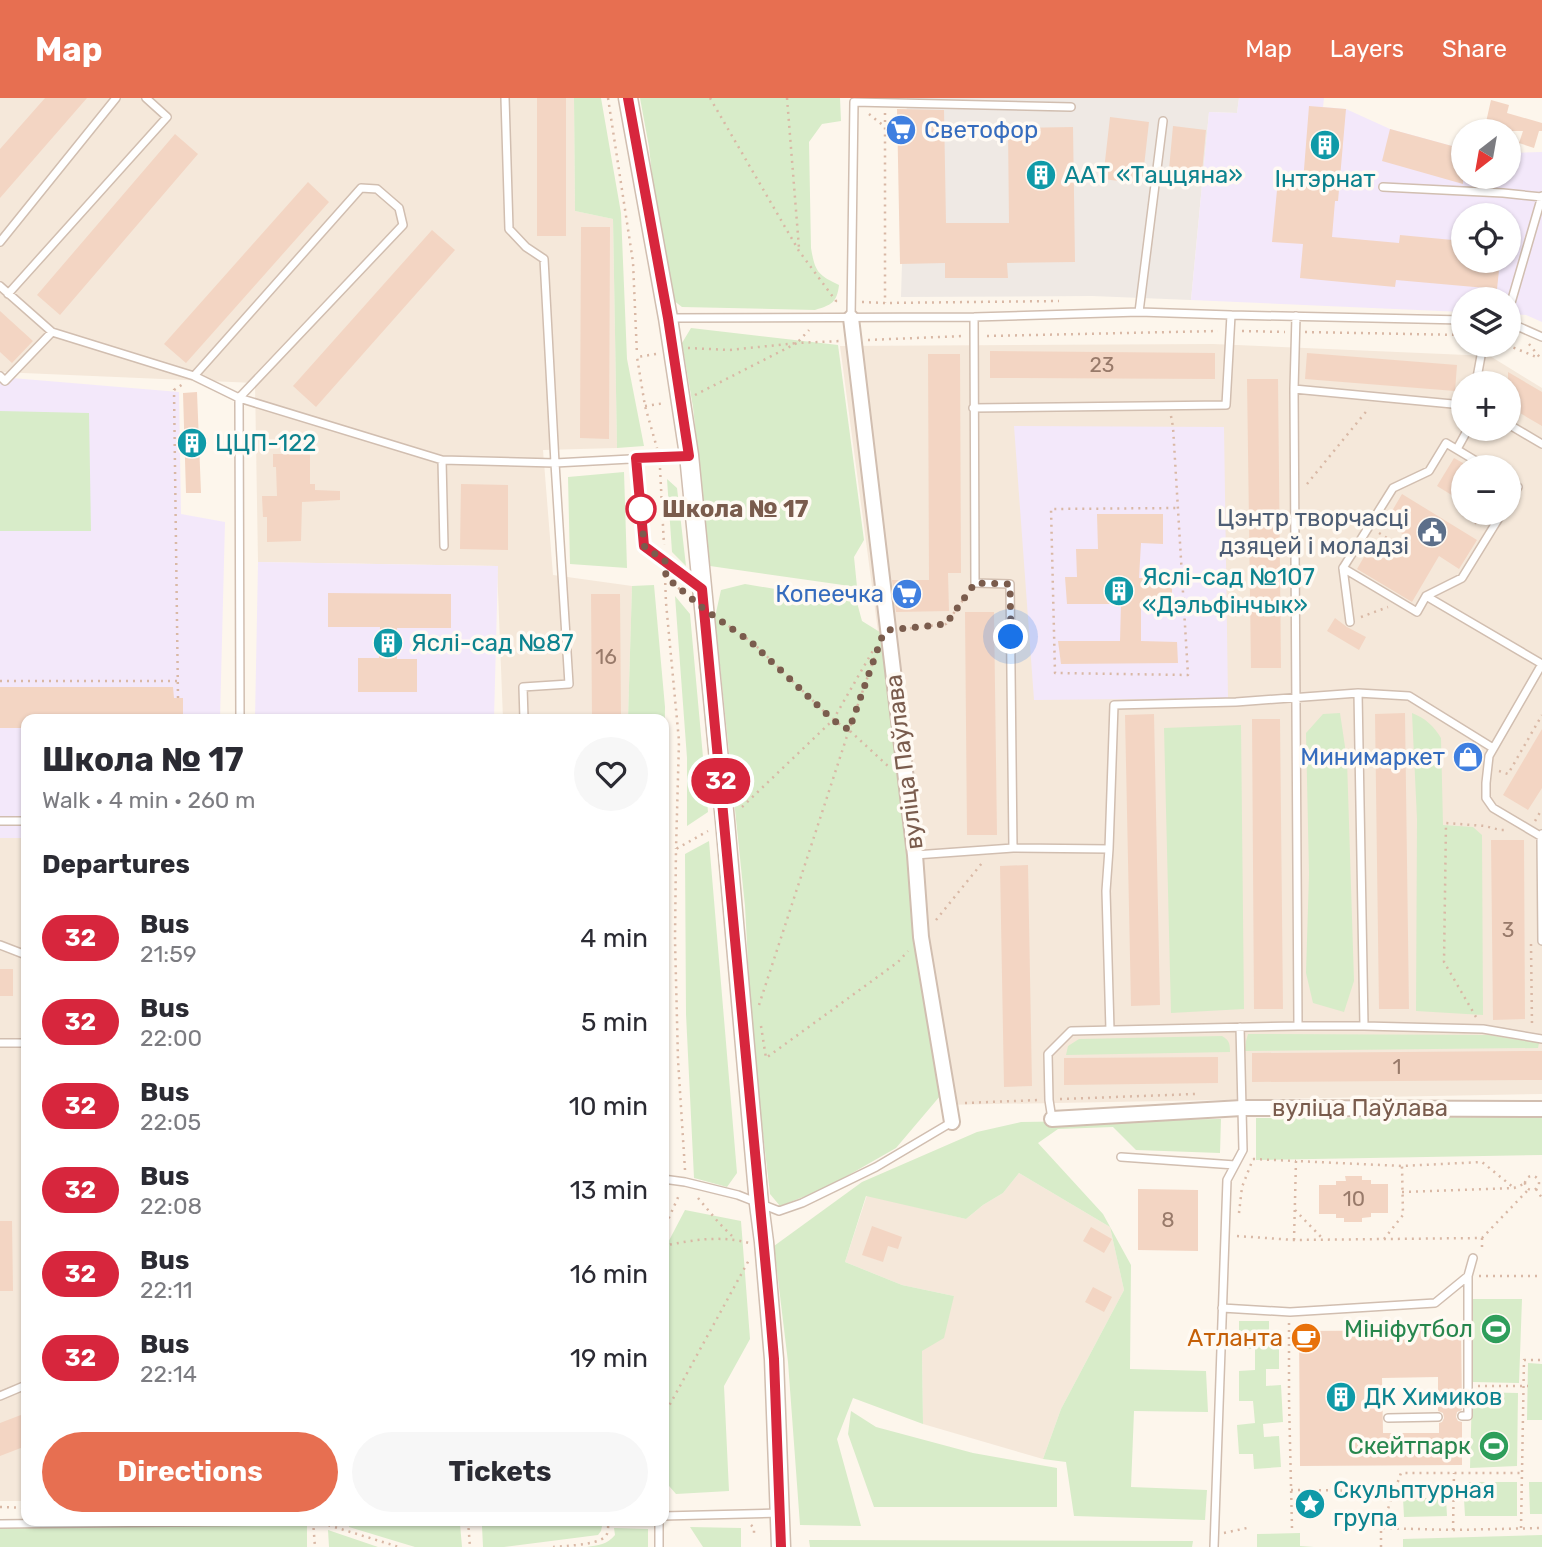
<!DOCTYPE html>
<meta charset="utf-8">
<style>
:root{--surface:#fff;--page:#f7f7f7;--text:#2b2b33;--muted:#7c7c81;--accent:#e76f51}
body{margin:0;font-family:Rubik,sans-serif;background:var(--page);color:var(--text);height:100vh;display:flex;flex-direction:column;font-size:26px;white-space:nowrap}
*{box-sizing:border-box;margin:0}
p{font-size:23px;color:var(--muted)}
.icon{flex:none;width:38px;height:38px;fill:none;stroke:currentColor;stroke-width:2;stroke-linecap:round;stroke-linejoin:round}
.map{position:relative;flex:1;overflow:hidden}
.panel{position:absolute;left:21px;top:616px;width:648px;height:812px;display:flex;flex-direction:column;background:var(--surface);border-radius:14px;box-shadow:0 2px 5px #0004}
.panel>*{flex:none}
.badge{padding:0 14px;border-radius:23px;font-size:24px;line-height:46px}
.needle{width:46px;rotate:211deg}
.fabs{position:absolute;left:1451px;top:21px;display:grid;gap:14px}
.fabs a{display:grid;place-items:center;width:70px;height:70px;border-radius:50%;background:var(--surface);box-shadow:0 2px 5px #0004;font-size:35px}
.you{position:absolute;width:35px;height:35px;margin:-18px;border:5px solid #fff;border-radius:50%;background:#1a73e8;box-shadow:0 0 0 10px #1a73e833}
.map>.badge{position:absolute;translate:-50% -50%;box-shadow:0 0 0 4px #fff}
h2{padding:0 21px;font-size:26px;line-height:63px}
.round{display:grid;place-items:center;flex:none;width:74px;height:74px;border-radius:37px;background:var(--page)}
.headline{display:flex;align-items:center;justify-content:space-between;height:119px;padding:0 21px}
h1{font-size:33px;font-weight:700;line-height:52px}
.cta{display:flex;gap:14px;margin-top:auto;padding:14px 21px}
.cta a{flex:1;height:80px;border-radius:42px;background:var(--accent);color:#fff;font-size:28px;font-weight:700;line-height:80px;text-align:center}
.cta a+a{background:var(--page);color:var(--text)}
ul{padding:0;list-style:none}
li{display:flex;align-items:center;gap:21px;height:84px;padding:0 21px}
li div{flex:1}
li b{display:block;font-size:26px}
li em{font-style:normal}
li .badge{min-width:77px;font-weight:700;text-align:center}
header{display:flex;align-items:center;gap:42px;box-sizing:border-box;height:98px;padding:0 35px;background:var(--accent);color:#fff}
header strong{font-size:33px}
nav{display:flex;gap:38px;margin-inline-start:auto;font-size:24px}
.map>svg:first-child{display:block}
</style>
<header>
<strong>Map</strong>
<nav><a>Map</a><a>Layers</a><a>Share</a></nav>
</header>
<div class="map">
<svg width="1542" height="1449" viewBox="0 0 1542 1449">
<rect width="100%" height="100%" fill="#fdf6ec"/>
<path fill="#f5e8da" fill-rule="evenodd" d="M0 0H574L575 113 613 121 617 350 543 352 553 477 632 488 628 621H503L497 468 258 464 255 285 0 274Z
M1213 246 1490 258 1542 290V996L941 1007 840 248ZM1463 285H1508V331H1463ZM1463 369H1508V415H1463Z
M0 740H26V1403H0Z
M1019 1075 1110 1129 1124 1192 1061 1311 1043 1361 923 1326 922 1253 954 1198 902 1187 845 1164 867 1097 966 1121 983 1107 1003 1095Z"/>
<path fill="#efe9e4" d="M907 0H1239L1237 15 1209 14 1191 202 1092 198 901 199Z"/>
<path fill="#f3e8fa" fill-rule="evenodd" d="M1239 0H1324L1323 9 1346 11 1390 31 1463 51V79H1508L1509 55 1542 54V224L1526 217 1509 216 1508 201H1463V214L1191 202 1209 14 1237 15ZM1463 117H1508V163H1463Z
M0 279 179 294 181 416 225 424 220 621H26V740H0Z
M1014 328 1224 329 1228 600 1034 602Z
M258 464 498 468 494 621H255Z"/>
<path fill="#d8ecc9" d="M574 0H601L621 115 627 261 644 348 617 350 613 121 575 113Z
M640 0H840L841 23 822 26 809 44 811 150C815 174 818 177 839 187 837 205 831 207 815 212L682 209 665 196 649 49Z
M691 230 838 247 864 442 854 459 857 489 710 468 693 309 682 245Z
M0 313 89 315 91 433H0Z
M624 374 627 470 570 466 568 379Z
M667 381 677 390 686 468 672 454Z
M745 486 823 499 856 501 862 523 883 536 909 766 946 991 896 1050 826 1090 780 1108 770 1096 752 940 745 808 715 519 721 492Z
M654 487 665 609 663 740V621H628L632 488Z
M675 498 690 516 708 714 687 728V660Z
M1340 615 1347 662 1354 883 1344 914 1313 905 1306 875 1309 776 1306 635 1323 616Z
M1412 615C1426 621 1433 627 1441 640L1443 727 1473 729 1482 737 1483 917 1416 913 1417 721Z
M1241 627 1244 911 1171 915 1164 630Z
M709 743 737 1075 727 1089 694 1080 686 916 685 756Z
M1248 936 1488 937 1539 945 1538 950 1245 953 1246 943Z
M1222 938C1229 942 1230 945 1230 954L1066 957 1068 948 1079 941Z
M1542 1019V1057L1256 1062V1020Z
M1221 1021 1220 1055 1136 1052 1113 1029 1058 1031 1038 1045 1103 1116 1131 1167 1130 1271 1206 1273 1208 1314 1134 1313 1131 1389 1207 1392 1205 1422 1074 1418 1066 1364 1043 1361 1061 1311 1124 1192 1110 1129 1019 1075 1003 1095 983 1107 966 1121 866 1098 845 1164 902 1187 954 1198 944 1240 922 1253 923 1326 853 1300 837 1341 861 1428 800 1427 788 1264 774 1148 862 1084 977 1034 1021 1024Z
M685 1112 741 1123 750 1241 724 1288 729 1393 676 1396 663 1381V1154Z
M1471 1201H1522L1519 1285 1472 1284Z
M1239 1223H1269V1239H1279V1271H1266V1288L1281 1287 1283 1324 1263 1326 1264 1339 1279 1338 1281 1369 1254 1371 1253 1356H1239L1237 1327 1255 1325 1253 1303H1239V1273L1255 1272V1251H1239Z
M1528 1265 1542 1266V1322H1527Z
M1472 1294 1518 1295 1517 1368 1470 1370Z
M851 1313 876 1329 973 1355 1057 1370V1409H874L848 1336Z
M1463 1384H1517V1418H1465Z
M1529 1384H1542V1416H1530Z
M1403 1400H1446L1447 1418 1404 1419Z
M349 1426H460L462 1449H415L349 1429Z
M307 1427V1449H0V1429Z
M482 1428H602L601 1433 598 1437 504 1449H483Z
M690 1429 741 1430V1449H703Z
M614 1430 648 1431V1449H587C598 1447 607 1447 615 1437Z
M328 1432 378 1449H329Z
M1300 1435V1448L1314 1449H1257V1436Z
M1542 1437V1449H1403V1441Z
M809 1442 1193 1443 1192 1449H810Z"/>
<path fill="#f3d5c3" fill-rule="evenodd" d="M45 0H87L0 100V51Z
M537 0H566V138H537Z
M1491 2 1509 7 1507 15 1542 25V33H1539L1534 50 1519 45 1523 33H1484Z
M1309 8 1346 11 1338 103H1335L1332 139 1399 145 1400 137 1463 143V163H1500L1497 191 1396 182 1395 189 1300 180 1303 146 1272 144 1278 82 1303 84Z
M897 11 944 12 946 125H1009L1008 30 1073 29 1075 164 1007 165 1008 180H945V165L900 166Z
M1110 19 1149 24 1142 86 1103 81Z
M1173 28 1206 32 1201 85 1168 82Z
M1390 31 1463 51V86L1382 63Z
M175 36 198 56 60 217 37 197Z
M308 84 329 104 186 265 164 246Z
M581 129H610L609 341 580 340Z
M432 132 455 152 316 309 293 288Z
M0 213 33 243 12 265 0 254Z
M990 253 1215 255V281L990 280Z
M1307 255 1457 267 1455 293 1305 281Z
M928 256H960L961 475H948L949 513 896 514 892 482H929Z
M1508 274 1542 294V328L1508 308Z
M1247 281H1278L1281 570H1251Z
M197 294 201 395H186L183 295Z
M273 356H310V386H315V392L340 393V402L302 404 301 443 267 444V419H263L262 398H277L276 369H273Z
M1454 360 1463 365V404L1437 388Z
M461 386 508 387V452L460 451Z
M1402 396 1477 442 1459 471 1439 458 1412 504 1357 471 1372 445 1397 460 1409 440 1385 425Z
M1097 416H1163V446L1141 445 1139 480H1172V509H1141V543L1177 544 1178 565 1061 566 1058 543H1120L1121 506H1067L1065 479H1077L1076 451H1098Z
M328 495 451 496V530H397V561H417V594H358V560H379L380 529H328Z
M591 496H620L621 621H592Z
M965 514H994L997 737H967Z
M1335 520 1347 529 1366 539 1359 552 1327 533Z
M0 589H173L174 600H183V621H26V630H0Z
M1405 615 1409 911H1379L1375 616Z
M1154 616 1160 907 1131 908 1125 617Z
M1252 621H1280L1283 911H1254Z
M1542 631V690L1528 712 1503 697Z
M1466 649 1478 656 1467 675 1455 668Z
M1491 742H1524L1525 921 1493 922Z
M1028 767 1032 988 1004 989 1000 768Z
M0 871H13V898H0Z
M1542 953V982L1252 984V955Z
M1218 959V985L1064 987V960Z
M1345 1078H1362V1082H1371V1086H1388V1115H1371V1119L1362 1120V1124H1344V1120H1336V1116H1319V1087H1336V1083H1346Z
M1138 1091 1198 1092V1153L1138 1152Z
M0 1123H12L13 1193H0Z
M872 1128 902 1139 898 1151 888 1148 883 1164 862 1157Z
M1091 1129 1112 1141 1104 1155 1083 1143Z
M1093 1189 1112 1199 1104 1214 1085 1204Z
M1461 1232 1462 1312 1457 1314 1456 1319 1458 1323 1462 1324V1367L1300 1368 1299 1233ZM1438 1279V1313L1443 1315 1444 1320 1442 1324 1439 1325V1335H1383L1382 1280Z
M26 1315V1348L0 1358V1325Z"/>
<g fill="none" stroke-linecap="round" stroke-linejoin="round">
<g stroke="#d1beb0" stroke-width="10">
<path id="service" d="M505 0 509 131 526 149 544 161 555 365 687 358
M1383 89 1503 95 1542 99
M0 144 116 0
M0 188 52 234 194 278 239 300 442 362 555 365 569 586 523 589 524 621
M8 196 167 19 146 0
M1139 214 1163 23
M1508 215 1542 98
M1296 218 1294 291 1298 928
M974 219 975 485 1010 486 1013 750
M668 220 974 219 1139 214 1231 217 1463 222
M851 220 854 4 1071 9
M1508 224 1542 239
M0 278 5 283 52 234
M194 278 361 90 377 91 399 110 403 127 239 300 240 621
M1476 285 1483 247
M1294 291 1463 307
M973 310 1226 307 1231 217
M1508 326 1542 346
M1457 351 1468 331
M636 360 644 448 700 489
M442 362 444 448
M1486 369 1446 345 1429 373 1393 390 1343 470 1417 514 1426 498 1462 480 1502 415
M1508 383 1518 389 1508 404
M1343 470 1350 524
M1426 498 1542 566 1489 658 1486 685V700L1493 710 1542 739
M1358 595 1364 928
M0 723H26
M1542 736 1541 738 1542 843
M1109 751 1106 793 1110 932
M915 757 1013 750 1109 751 1114 607 1236 604 1358 595 1409 598 1493 650
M0 847 26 857
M0 945H26
M1052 1021 1049 1002 1048 956 1071 933 1298 928H1364L1483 931 1542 941
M1121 1059 1235 1067
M663 1081 685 1084 738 1097 779 1113 802 1105 876 1069 952 1024
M1468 1178 1473 1160
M1222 1210 1290 1214 1435 1205 1468 1178V1318H1462
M0 1298 26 1287
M1388 1320 1438 1319
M663 1418 780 1415
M659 1423V1449
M0 1426 265 1423
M1214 1449 1227 1082 1243 1052 1240 929"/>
</g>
<g stroke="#d1beb0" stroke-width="18">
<path id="minor" d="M851 220 915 757 921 839 952 1024
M1052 1021 1242 1010 1542 1011"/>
</g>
<g stroke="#d1beb0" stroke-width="21">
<path id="tertiary" d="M628 0 668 220 689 357 725 723 759 1106 764 1144 774 1261 781 1449"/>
</g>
<path stroke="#d9b8a5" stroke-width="2.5" stroke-dasharray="2 5" stroke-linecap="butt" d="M608 0 633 164 637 257
M710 0 799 153 836 203 832 207
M787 0 799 150
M885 15V29
M869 16 885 29V205
M862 204 885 205 1059 203
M1242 233 1285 234
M1305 234 1463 237
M987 238 1218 233
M868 242 963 238
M1529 246 1542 262
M1507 247 1539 260
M688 250 730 252 797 245 809 232
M656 256 637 259 645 308 657 350
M695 297 797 245 840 243
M645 308 665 305
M1171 318 1173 329 1188 577 1055 575 1051 411 1178 410
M660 370 664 447
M1307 386 1369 310
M1463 417 1481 428
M1379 435 1403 450
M665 478 666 505 679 643 676 751
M673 485 684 495
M1361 519 1388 509
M723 524 752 544 833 622 849 632 889 669
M903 531 946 526 968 495
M0 583H179
M178 600 174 292 183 286
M1499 673 1508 676 1542 617
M742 709 833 622 875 549
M1535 723 1542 711
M936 822 982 765
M1531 846 1532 927
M759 907 849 632 875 558
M1476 919 1444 864 1446 725 1485 728 1500 732H1506
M761 928 766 960 898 864 908 853
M1060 1001 1196 996
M965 1005 1039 1002
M1253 1061 1296 1063
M685 1072 678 962 675 842 676 751 708 733
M1525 1085a7 7 0 1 1 14 0a7 7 0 1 1-14 0Z
M1536 1091 1542 1100
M1402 1094 1514 1090 1524 1086
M698 1100 719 1125 733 1139
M1295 1112 1322 1140
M1239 1115 1242 1089 1253 1061
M663 1133 680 1095
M1237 1138 1294 1142 1482 1140 1528 1092
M1482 1140V1154
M1384 1141 1403 1117 1402 1068
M1294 1142 1296 1063 1402 1068 1482 1064 1514 1090
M663 1148C692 1142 720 1137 749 1145
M1479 1178H1542
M1289 1225V1302L1292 1430
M1478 1288H1528
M663 1319 749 1162
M1291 1392 1395 1393
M0 1409 26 1410
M313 1423 315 1449
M315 1423 399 1449
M468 1423 470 1449
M608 1425H647
M751 1427 754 1430V1436
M1381 1430 1401 1375H1522
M1521 1430 1524 1262H1542
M1453 1432 1454 1375
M1224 1435 1247 1430
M553 1449C565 1448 596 1447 605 1439 609 1435 608 1428 608 1423
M1381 1449V1430L1453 1432 1542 1430"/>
<use href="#service" stroke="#fff" stroke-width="7"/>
<use href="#minor" stroke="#fff" stroke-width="14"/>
<use href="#tertiary" stroke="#fff" stroke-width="18"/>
</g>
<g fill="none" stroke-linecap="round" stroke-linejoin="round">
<g stroke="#fff" stroke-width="16">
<path id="line" d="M628 0 668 220 689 358 636 360 644 448 702 491 770 1214 774 1261 781 1449"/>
</g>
<use href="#line" stroke="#d7263d" stroke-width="10"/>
<path stroke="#7a5c4d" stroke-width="7" stroke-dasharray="0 12.6" d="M641 411 644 448 665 463 666 479 704 511 751 544 833 622 849 632 883 536 889 532 946 526 975 485 1010 486 1011 539"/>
</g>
<defs>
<g id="supermarket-disc" transform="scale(1.575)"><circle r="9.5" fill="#3f7fe0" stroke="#fffaf3"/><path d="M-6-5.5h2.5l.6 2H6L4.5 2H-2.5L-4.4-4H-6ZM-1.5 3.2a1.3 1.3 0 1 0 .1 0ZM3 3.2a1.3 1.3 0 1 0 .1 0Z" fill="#fff"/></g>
<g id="building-disc" transform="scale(1.575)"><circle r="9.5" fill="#0f9aa8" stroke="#fffaf3"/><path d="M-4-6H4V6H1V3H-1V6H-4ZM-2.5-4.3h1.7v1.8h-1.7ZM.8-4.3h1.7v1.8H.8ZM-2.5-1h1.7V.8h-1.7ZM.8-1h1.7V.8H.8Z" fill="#fff"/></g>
<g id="civic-disc" transform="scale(1.575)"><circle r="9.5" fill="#5c6f8a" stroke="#fffaf3"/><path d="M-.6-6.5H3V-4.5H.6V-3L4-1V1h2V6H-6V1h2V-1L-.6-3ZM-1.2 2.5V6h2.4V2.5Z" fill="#fff"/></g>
<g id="shop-disc" transform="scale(1.575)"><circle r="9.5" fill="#3f7fe0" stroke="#fffaf3"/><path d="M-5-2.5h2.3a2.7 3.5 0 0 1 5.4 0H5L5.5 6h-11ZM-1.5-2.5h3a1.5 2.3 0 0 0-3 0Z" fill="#fff"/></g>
<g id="stadium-disc" transform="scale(1.575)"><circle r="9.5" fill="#2e9e5b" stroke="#fffaf3"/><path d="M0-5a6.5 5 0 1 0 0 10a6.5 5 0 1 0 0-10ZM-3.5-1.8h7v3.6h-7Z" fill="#fff"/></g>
<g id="cafe-disc" transform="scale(1.575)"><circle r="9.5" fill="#e8710a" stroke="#fffaf3"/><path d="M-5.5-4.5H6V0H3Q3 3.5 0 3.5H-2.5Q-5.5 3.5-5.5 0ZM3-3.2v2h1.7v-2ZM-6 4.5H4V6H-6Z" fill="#fff"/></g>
<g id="sight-disc" transform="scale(1.575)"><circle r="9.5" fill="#0f9aa8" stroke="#fffaf3"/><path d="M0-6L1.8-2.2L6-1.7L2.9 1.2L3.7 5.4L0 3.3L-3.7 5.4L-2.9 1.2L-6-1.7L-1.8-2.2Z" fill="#fff"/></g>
</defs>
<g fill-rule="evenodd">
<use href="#supermarket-disc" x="901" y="32"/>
<use href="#building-disc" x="1325" y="47"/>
<use href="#building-disc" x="1041" y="77"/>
<use href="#building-disc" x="192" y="345"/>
<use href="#civic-disc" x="1432" y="434"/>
<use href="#building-disc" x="1119" y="493"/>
<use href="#supermarket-disc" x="907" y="496"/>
<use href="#building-disc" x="388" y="545"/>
<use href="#shop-disc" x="1468" y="659"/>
<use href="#stadium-disc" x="1496" y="1231"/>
<use href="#cafe-disc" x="1306" y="1240"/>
<use href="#building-disc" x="1341" y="1299"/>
<use href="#stadium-disc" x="1494" y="1348"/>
<use href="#sight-disc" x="1310" y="1406"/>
</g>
<circle fill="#fff" stroke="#d7263d" stroke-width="3.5" cx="641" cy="411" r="14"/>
<g text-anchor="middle" stroke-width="7" stroke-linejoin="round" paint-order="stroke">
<g font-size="21" fill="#987a6a">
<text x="1102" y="274">23</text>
<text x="606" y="566">16</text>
<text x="1508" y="839">3</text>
<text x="1397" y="976">1</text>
<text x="1354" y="1108">10</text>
<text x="1168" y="1129">8</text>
</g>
<g font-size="24" fill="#366cbe" stroke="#fffaf3" text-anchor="end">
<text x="924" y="40" text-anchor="start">Светофор</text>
<text x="884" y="504">Копеечка</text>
<text x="1445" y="667">Минимаркет</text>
</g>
<g font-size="24" fill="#0d838f" stroke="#fffaf3" text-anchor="start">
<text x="1064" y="85">ААТ «Таццяна»</text>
<text x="1325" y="89" text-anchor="middle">Інтэрнат</text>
<text x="215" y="353">ЦЦП-122</text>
<text x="1142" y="487">Яслі-сад №107<tspan x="1142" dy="28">«Дэльфінчык»</tspan></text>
<text x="411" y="553">Яслі-сад №87</text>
<text x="1364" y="1307">ДК Химиков</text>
<text x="1333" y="1400">Скульптурная<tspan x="1333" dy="28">група</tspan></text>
</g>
<g font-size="24" font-weight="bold" fill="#7a5c4d" stroke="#fffaf3" text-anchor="start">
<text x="662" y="419">Школа № 17</text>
</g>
<g font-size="24" fill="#4e5e75" stroke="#fffaf3" text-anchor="end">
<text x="1409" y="428">Цэнтр творчасці<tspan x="1409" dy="28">дзяцей і моладзі</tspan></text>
</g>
<g font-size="24" fill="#7a5c4d" stroke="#fffaf3">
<text transform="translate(904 664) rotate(-97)" y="8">вуліца Паўлава</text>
<text x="1360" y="1018">вуліца Паўлава</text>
</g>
<g font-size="24" fill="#27864d" stroke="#fffaf3" text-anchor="end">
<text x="1473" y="1239">Мініфутбол</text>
<text x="1471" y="1356">Скейтпарк</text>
</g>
<g font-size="24" fill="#c56008" stroke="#fffaf3" text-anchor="end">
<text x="1283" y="1248">Атланта</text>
</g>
</g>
</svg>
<div class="fabs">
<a><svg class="needle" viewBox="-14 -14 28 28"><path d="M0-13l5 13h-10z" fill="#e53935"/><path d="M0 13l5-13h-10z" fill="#7c7c81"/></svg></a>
<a><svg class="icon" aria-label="locate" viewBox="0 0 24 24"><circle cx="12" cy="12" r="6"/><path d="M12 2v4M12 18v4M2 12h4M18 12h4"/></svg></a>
<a><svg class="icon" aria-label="layers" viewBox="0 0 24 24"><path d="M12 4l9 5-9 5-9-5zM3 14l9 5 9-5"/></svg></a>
<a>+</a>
<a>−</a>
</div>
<div class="you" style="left:1011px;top:539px"></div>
<b class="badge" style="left:721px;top:683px;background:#d7263d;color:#fff">32</b>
<section class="panel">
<div class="headline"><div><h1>Школа № 17</h1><p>Walk · 4 min · 260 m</p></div><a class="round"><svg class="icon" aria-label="heart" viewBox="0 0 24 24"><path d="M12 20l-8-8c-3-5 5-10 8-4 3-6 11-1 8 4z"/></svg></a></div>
<h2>Departures</h2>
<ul>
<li><span class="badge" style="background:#d7263d;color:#fff">32</span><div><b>Bus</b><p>21:59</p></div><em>4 min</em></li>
<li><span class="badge" style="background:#d7263d;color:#fff">32</span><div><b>Bus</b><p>22:00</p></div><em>5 min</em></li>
<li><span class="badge" style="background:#d7263d;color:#fff">32</span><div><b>Bus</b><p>22:05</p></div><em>10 min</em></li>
<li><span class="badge" style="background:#d7263d;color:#fff">32</span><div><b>Bus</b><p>22:08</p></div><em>13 min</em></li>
<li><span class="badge" style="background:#d7263d;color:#fff">32</span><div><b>Bus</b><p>22:11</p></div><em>16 min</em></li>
<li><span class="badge" style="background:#d7263d;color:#fff">32</span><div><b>Bus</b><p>22:14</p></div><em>19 min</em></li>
</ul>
<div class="cta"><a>Directions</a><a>Tickets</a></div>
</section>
</div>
